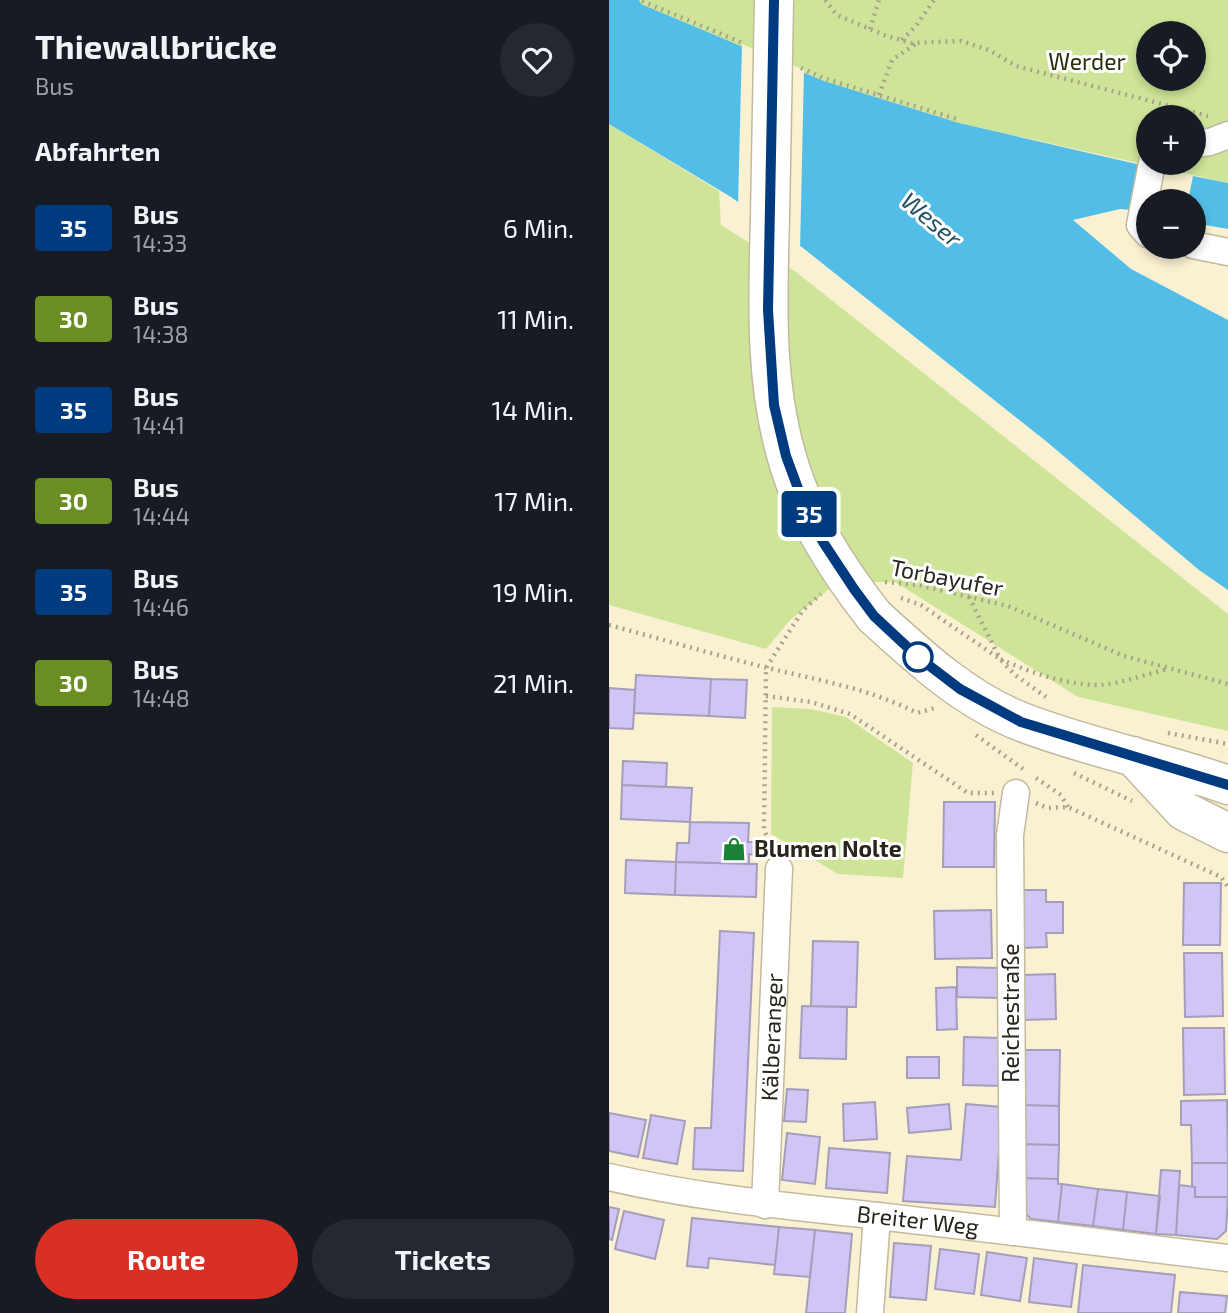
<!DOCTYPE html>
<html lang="de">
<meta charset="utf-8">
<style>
:root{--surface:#171b24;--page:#242831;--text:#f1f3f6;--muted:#9ea1a6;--accent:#d93025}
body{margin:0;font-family:"Exo 2",sans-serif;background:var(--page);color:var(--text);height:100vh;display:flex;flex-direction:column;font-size:26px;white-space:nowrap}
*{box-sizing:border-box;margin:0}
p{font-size:23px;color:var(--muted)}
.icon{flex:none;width:38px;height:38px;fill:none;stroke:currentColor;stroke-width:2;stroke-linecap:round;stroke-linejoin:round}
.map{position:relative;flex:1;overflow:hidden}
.details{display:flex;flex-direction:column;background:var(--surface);width:609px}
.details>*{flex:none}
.badge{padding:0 14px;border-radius:5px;font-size:24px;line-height:46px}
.controls{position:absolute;left:527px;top:21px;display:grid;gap:14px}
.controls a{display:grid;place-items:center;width:70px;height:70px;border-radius:50%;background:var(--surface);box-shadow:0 4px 10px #0003;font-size:35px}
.map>.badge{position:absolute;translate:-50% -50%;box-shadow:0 0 0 4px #fff}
h2{padding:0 35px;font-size:26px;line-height:63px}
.round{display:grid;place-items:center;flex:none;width:74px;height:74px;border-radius:37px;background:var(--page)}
.summary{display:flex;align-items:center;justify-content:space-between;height:119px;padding:0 35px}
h1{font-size:33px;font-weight:700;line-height:52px}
.button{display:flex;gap:14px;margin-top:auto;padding:14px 35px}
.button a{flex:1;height:80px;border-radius:42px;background:var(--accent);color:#fff;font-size:28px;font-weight:700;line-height:80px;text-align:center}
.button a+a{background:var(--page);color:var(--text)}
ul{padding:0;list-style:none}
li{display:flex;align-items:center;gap:21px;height:91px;padding:0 35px}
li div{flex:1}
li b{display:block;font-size:26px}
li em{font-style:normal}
li .badge{min-width:77px;font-weight:700;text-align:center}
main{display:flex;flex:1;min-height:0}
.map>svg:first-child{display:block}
</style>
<main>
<section class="details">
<div class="summary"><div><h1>Thiewallbrücke</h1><p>Bus</p></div><a class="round"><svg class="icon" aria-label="heart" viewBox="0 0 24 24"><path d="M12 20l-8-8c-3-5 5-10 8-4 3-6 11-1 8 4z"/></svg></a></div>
<h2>Abfahrten</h2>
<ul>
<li><span class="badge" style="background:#003b80;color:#fff">35</span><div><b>Bus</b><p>14:33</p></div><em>6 Min.</em></li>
<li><span class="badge" style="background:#6b8e23;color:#fff">30</span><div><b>Bus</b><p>14:38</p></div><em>11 Min.</em></li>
<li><span class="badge" style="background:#003b80;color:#fff">35</span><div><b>Bus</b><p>14:41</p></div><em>14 Min.</em></li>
<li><span class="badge" style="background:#6b8e23;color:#fff">30</span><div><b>Bus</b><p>14:44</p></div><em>17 Min.</em></li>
<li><span class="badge" style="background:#003b80;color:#fff">35</span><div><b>Bus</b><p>14:46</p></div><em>19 Min.</em></li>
<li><span class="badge" style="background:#6b8e23;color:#fff">30</span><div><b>Bus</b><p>14:48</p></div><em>21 Min.</em></li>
</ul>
<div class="button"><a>Route</a><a>Tickets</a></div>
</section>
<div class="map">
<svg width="619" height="1313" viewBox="0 0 619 1313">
<rect width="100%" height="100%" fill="#faf1d2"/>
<path fill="#cee599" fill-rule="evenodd" d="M30 0H619V183L350 123 215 81 31 4ZM539 33H584V79H539ZM539 117H584V163H539Z
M0 124 110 191 112 225 187 272 619 614V731L469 697 286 582H229L181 620 157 649 0 605Z
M163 707 202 709 237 717 304 763 294 878 229 874 162 834Z"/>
<path fill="#52bee7" d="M0 0H30L32 4 215 81 350 123 532 165 522 210 511 209 464 220 522 269 619 320V590L590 570 438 442 194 248 122 197 0 124Z
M584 176 619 183V229L585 223 584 201H579Z"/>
<path fill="#faf1d2" d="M133 44 195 70 191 250 129 206Z"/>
<path fill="#d1c5f5" stroke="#a59eba" stroke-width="2" d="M27 675 102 679 100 716 25 713Z
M102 679 138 680 136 718 100 716Z
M0 688 26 690 24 729 0 728Z
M14 761 58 763 57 787 13 785Z
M13 785 83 788 81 822 12 819Z
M335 802H386L385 867H334Z
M81 822 140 823 139 842H147L146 855 140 854V864L67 862 68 843H80Z
M17 860 67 862 66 895 16 893Z
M67 862 148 864 147 897 66 895Z
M575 883H612L611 945H574Z
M412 890H437V902H454V933H437L438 947 413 948Z
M382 910 383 958 326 959 325 911Z
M111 931 145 933 134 1171 84 1169 86 1128H102Z
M204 941 249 942 247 1007 202 1006Z
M575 953H613L614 1016 576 1017Z
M348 967 390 968 389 998 348 997Z
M446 974 447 1019 415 1020 414 975Z
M347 987 348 1029 328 1030 327 988Z
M193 1006 238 1007 237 1059 191 1058Z
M574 1028H615L616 1094 575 1095Z
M355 1037 392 1038V1086L354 1085Z
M415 1050H451L450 1106 414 1105Z
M298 1057H330V1078H298Z
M178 1089 199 1090 197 1122 175 1121Z
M618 1100 619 1163H583L582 1125H572V1101Z
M266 1102 268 1139 235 1141 234 1104Z
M340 1104 342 1129 300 1133 298 1108Z
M357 1104 393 1107 386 1207 294 1201 298 1156 352 1160Z
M414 1105 450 1106V1145L414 1144Z
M0 1113 37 1120 29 1157 0 1151Z
M42 1115 76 1121 68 1164 34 1158Z
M178 1133 211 1137 206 1184 173 1180Z
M414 1144 450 1145 449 1179 413 1178Z
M220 1148 281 1153 278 1193 217 1188Z
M583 1163H619V1197H586V1187H583Z
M552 1170 571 1171 567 1235 547 1234Z
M413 1178 449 1179V1184H453L449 1222 422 1219 413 1210Z
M453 1184 489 1189 484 1226 449 1222Z
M570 1185 586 1187V1197H619L617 1231 608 1239 567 1235Z
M489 1189 518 1192 514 1230 484 1226Z
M518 1192 551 1196 547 1234 514 1230Z
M0 1207 10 1209 3 1240 0 1239Z
M15 1211 55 1220 46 1259 6 1249Z
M83 1218 170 1227 166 1265 100 1258 99 1268 78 1266Z
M170 1227 206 1230 201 1277 165 1274Z
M206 1230 243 1234 236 1313H197Z
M285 1243 322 1246 317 1300 281 1297Z
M331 1249 370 1254 365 1294 326 1289Z
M378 1252 418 1258 411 1301 372 1295Z
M425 1258 468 1264 462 1307 420 1302Z
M474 1265 566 1275 562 1313H469Z
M571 1292 618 1296 616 1313H569Z"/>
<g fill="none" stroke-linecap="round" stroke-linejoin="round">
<g stroke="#c3ba9d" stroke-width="29">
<g id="street">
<path d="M584 144 601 142 619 135"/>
<path d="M539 234 531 225 543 163"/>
<path d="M584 245 619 252"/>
<path id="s1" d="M0 1177C89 1198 178 1206 269 1216 386 1229 502 1244 619 1258"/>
<path id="s2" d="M156 1205 170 869"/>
<path d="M404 1232 401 835 407 793"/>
<path d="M261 1313 268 1216"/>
</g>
</g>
<g stroke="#c3ba9d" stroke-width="41">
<path id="primary" d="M265 616C310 657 356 700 413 722 480 748 551 761 619 785
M524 756 575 811 619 833"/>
</g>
<path stroke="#aaa38b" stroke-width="4.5" stroke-dasharray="2 5" stroke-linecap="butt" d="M216 0 228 15 275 35 302 43 352 41 380 50 407 66 599 116
M33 1 136 44
M261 29 270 0
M293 40 307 26 325 0
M192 68 214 78 351 120
M270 95 283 60 308 43
M552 117 554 104
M276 582 309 585 399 606 515 656 619 684
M360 597 391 659C421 672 456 685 490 685 512 684 537 674 559 669
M292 598 312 605 391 659 406 675 437 697
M0 625C52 639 103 654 155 667 207 680 260 688 308 713L326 708
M157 696 202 702 241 714 359 793H385
M559 733 619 744
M367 735 414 769
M465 773 523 801
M427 778 452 795 459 807
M427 803 438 808 459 807 612 877 619 887
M162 848 155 829 157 668 194 610 212 594"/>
<use href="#street" stroke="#fff" stroke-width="26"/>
<use href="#primary" stroke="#fff" stroke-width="38"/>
<g stroke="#c3ba9d" stroke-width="41" stroke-linecap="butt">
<path id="primary-bridge" d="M165 0C164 72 162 145 161 217 159 296 155 377 177 454 193 514 227 567 265 616"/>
</g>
<use href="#primary-bridge" stroke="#fff" stroke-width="38"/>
</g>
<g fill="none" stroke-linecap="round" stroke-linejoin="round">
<g stroke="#fff" stroke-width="16">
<path id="line" d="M165 0 159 310 165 405 177 456 194 502 214 542 245 589 265 616 309 657 351 689 412 722 619 785"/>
</g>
<use href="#line" stroke="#003b80" stroke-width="10"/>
</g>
<defs>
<g id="shop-bare" transform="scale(1.89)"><path d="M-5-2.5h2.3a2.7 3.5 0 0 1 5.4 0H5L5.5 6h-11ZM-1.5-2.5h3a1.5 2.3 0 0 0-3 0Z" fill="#1a8034" stroke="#fff" stroke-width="2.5" paint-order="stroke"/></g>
</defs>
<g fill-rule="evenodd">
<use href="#shop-bare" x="125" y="849"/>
</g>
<circle fill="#fff" stroke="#003b80" stroke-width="3.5" cx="309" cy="657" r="14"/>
<g text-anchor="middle" stroke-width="6" stroke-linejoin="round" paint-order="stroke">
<g font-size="23" fill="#262f0a" stroke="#fff">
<text x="478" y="70">Werder</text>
</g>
<g font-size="23" fill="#29251a" stroke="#fff">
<text transform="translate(338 578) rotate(11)" y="8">Torbayufer</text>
<text transform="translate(402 1013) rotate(-90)" y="8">Reichestraße</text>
<text dy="8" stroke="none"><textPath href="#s2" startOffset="168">Kälberanger</textPath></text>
<text dy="8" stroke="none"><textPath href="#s1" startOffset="312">Breiter Weg</textPath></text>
</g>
<g font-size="23" font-weight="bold" fill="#29251a" stroke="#fff" text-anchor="start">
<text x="145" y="857">Blumen Nolte</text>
</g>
<g font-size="24" font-style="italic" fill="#224f61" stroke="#fff">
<text transform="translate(322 220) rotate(40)" y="8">Weser</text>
</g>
</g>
</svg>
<div class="controls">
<a><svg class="icon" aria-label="locate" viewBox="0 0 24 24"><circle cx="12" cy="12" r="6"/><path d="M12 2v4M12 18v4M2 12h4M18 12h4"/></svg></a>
<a>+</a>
<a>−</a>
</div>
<b class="badge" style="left:200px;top:514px;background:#003b80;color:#fff">35</b>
</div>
</main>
